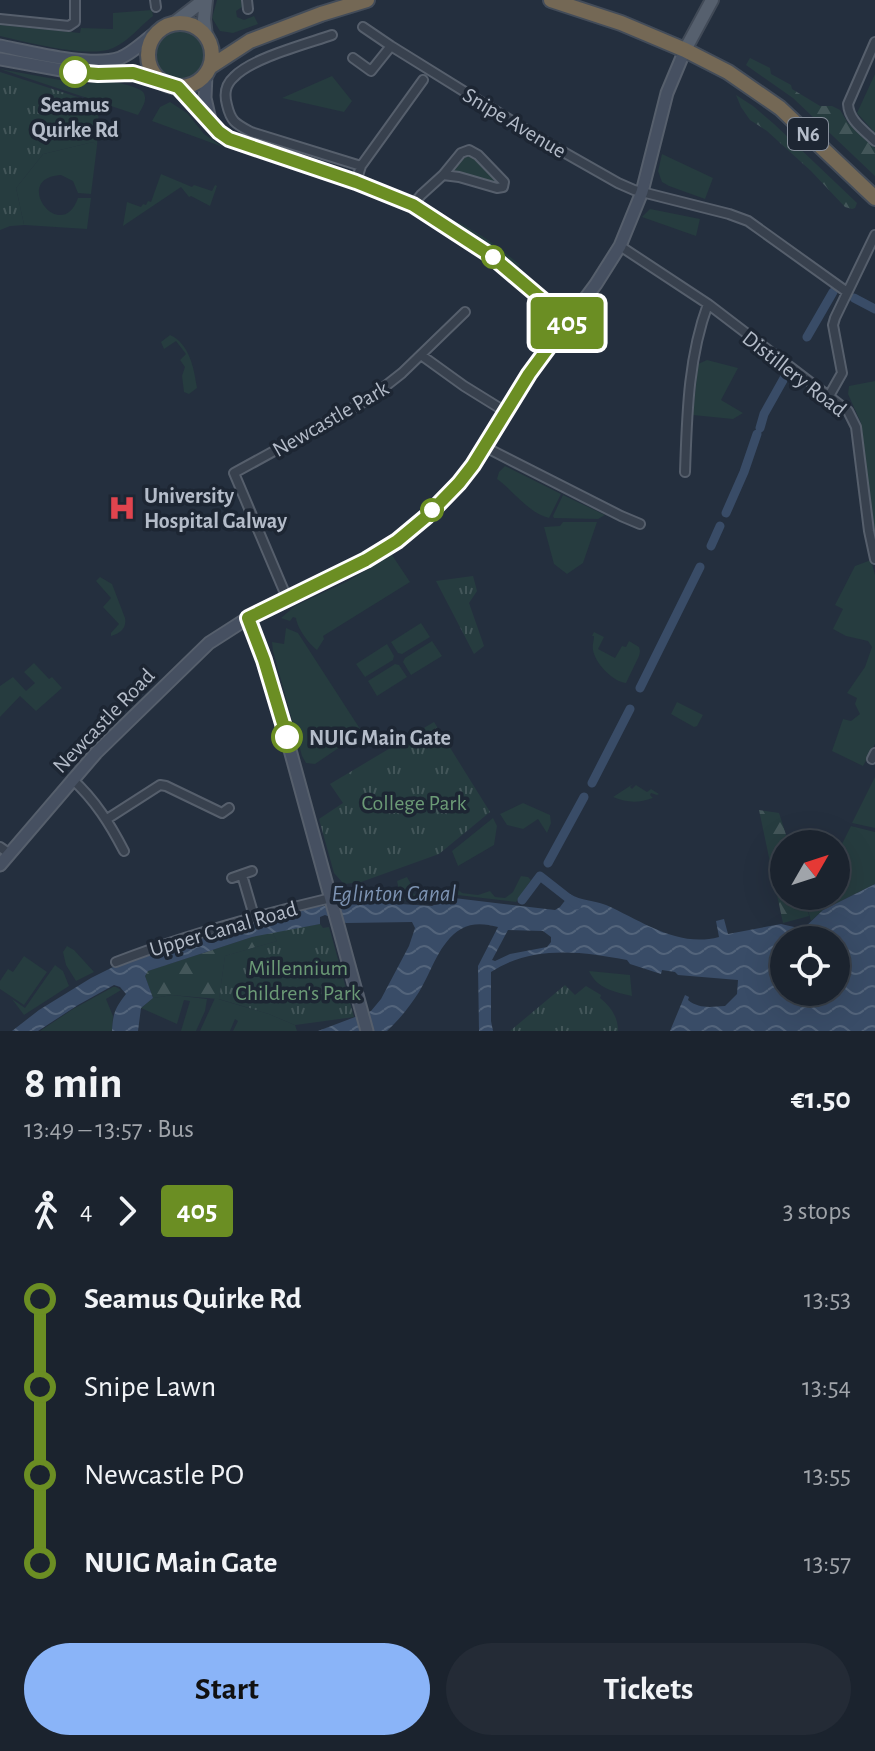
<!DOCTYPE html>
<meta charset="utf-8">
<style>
:root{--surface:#1b232e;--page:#242b36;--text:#f1f3f6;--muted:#a0a4aa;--line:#39404a;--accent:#8ab4f8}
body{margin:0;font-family:"Alegreya Sans",sans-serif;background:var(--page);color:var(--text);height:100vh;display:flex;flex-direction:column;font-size:30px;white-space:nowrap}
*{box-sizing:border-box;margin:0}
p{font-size:26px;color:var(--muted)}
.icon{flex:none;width:44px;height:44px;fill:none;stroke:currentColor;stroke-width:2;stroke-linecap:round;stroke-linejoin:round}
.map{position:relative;height:1031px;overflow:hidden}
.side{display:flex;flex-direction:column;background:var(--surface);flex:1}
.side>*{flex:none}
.badge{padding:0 16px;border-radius:6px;font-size:28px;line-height:52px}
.needle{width:52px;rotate:51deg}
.tools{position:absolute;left:770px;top:830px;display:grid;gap:16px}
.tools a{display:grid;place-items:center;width:80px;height:80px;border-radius:50%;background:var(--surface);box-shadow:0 8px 32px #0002,0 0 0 2px var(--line);font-size:40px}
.map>.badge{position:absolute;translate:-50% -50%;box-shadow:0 0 0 4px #fff}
.legs{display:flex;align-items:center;gap:12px;height:88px;padding:0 24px;font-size:26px}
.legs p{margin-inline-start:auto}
.headline{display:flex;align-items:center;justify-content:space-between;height:136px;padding:0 24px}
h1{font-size:44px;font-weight:700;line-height:60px}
.cta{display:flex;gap:16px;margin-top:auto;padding:16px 24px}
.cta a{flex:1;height:92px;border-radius:48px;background:var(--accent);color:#111;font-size:32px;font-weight:700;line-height:92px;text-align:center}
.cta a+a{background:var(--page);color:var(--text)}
ul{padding:0 24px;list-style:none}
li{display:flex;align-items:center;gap:28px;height:88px;font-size:30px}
li i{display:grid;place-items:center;width:12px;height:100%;margin:0 10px;background:currentColor}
li i::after{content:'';width:20px;height:20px;margin:-10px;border:6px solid;border-radius:50%;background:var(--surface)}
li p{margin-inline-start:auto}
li:first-child i{background:linear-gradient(#0000 50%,currentColor 0)}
li:last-child i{background:linear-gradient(currentColor 50%,#0000 0)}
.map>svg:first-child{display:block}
</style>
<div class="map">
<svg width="875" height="1031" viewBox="0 0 875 1031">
<defs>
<pattern id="forest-firs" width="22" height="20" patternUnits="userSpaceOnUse" patternTransform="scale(2)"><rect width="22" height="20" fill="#263c3f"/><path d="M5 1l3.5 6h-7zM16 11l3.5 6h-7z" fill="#435659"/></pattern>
<pattern id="park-tufts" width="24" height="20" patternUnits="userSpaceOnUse" patternTransform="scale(2)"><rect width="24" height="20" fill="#263c3f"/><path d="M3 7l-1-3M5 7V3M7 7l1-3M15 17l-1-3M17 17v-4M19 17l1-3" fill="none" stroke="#435659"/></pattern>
<pattern id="water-waves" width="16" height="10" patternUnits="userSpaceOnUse" patternTransform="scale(2)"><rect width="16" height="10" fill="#394c67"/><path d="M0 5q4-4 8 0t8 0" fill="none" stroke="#53647b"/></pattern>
</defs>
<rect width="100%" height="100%" fill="#242f3e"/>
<path fill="#263c3f" d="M217 0H241L242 7 236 11 237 17 244 20 254 16 258 24 233 33 220 31 212 18Z
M152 10 153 16C140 26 129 41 113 48 89 59 27 42 0 36V25L80 33 81 28 113 29V13Z
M152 54a27 27 0 1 1 54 0a27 27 0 1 1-54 0Z
M0 69 60 80C72 89 85 84 97 82 111 81 124 83 136 88 141 90 144 91 145 97 146 103 140 111 138 115Z
M875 74V133L857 113Z
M332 76 352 101 344 112 282 98Z
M170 102 187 113 204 134 223 147 152 121 160 107Z
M93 142 97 146 91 194 78 193 73 181 61 175C10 178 61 246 78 198H91L87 229 24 225 16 188 43 154Z
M662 154 713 178 705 199 669 186 662 182 658 171Z
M474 155 502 181 500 186 455 171 454 167 463 156Z
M161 174 192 187 194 185 212 191 215 185 217 186 210 206 191 196 189 197 181 187 123 226 127 202 141 207 143 204 146 205 148 201 151 202Z
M650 209 700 219 696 236 642 217Z
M451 219C479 232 497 246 520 265L516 270 499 256 502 253 496 248 493 251 449 221Z
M170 335C190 344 194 369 197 388L189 394 184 392 182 376 185 367 180 360 186 354 176 341 164 349 161 342Z
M707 360 738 368 721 400 743 413 733 419 693 415 698 364Z
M875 381V540L861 423 848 394 849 386Z
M505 466 561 494 549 518C527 512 514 491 497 479L499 472Z
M563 495 605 515 598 519 554 518 553 516Z
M563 522H597L583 563 567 574 554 564 544 527 560 526Z
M392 555 410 582 323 636 324 639 317 650C309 644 297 628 296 618L293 617 290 621 281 618 295 606 348 581Z
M871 560 875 575V744L863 766 832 751 843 719 851 721 860 714 855 704 857 698 847 693 865 667 872 647 868 641 846 636 833 629 843 609 835 605 855 566Z
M100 577 112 584 125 618C127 628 120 634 111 636V633L119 624 103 607 111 598 96 581Z
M421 623 430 637 402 654 398 653 391 642Z
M286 628 298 633 362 732 315 764 306 763 302 756 273 651 272 642 284 644Z
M594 632 604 637 598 649 615 658 622 646 626 647 629 641 639 647 640 651 639 656 626 683C613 682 595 663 593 650 592 645 594 641 594 636H592Z
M432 641 442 656 411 675 403 662 405 658Z
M387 644 394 656 393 660 365 677 356 664Z
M34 663 49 679 52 677 62 688 36 711 20 696 0 717V686L13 677 26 691 35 683 24 672Z
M395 664 399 665 407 677 377 696 368 681Z
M677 702 703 715 697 726 694 727 671 714Z
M875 777V828L852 823Z
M633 784 630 787 632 789 636 785 647 792 651 789 659 794 657 795 651 793 650 795 653 798C639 803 627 803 613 797Z
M523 803 550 815 551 823 547 833 538 819 523 829 507 825 500 814Z
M493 818 497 826 494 845 458 866 452 851Z
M851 826 875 832V884L823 910 811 921 804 896H836L835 844 836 842 842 844Z
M521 876 528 877 531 880 516 902 449 894 431 902 401 900 397 881 407 877 411 884V891L419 898H428L453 885 462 893 478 895 490 891 495 897 505 898 513 892Z
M67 946 74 950 94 972 76 981 66 965 63 952Z
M24 956 47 972 24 1005 0 989V981L8 969 13 972Z
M55 965 63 971 69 986 24 1015 12 999 25 1008Z
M589 971 630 975 632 996C615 992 597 989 589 971Z
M113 987H116L121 990 106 999 113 1016 112 1031H40L73 1009Z
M172 995 207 999 205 1011 196 1031H181L190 1001 184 1000 177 1024 141 1008 153 998Z
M215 998 269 1014 295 1025 297 1031H233L238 1021 235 1019 230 1031H200Z"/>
<path fill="url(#forest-firs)" d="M750 58 770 68 771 74 791 85 792 89 820 106H832L840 110 848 123 875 148V176L793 98 746 65Z
M736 95 753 106 774 124 857 203 855 208 852 209 845 207 811 171 767 131 750 120 741 107Z
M759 810 779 813 789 844H784V896H804L809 916 783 923Z
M272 932 277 941 225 956 219 999 172 995 153 998 145 976 148 971 252 937Z"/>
<path fill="url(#park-tufts)" d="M0 72 99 104 97 146 93 142 43 154 16 188 24 225 10 226 0 230Z
M473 576 477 591 469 603 484 646 474 654 436 581Z
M434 722 490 812 439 854 361 882 344 884 334 873 319 819 343 803 330 784Z
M320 924 323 928 329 927 354 1017 295 1025 269 1014 219 999 225 956 277 941 272 932Z
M565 985 575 995 586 986 601 995 600 998C611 1007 618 1017 618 1031H510Z"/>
<path fill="url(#water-waves)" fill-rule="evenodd" d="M875 884V1031H670L685 995 689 997 688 1000C699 1009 711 1007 725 1006L737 994 738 980 678 975 675 972 662 970 661 974 630 964 627 960C581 951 532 945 491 972V1021L493 1031H479L478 966 498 927C486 924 473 922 461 929 439 942 432 971 419 992 410 1006 400 1019 387 1031H318L371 1011 381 999 409 946 415 928 412 922 346 923 325 915 320 917V924L252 937 148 971 145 976 153 998 141 1008 138 1031H112C113 1013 115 1008 126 994L120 987 114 985 78 1005 38 1031H12L39 1010 91 978 121 963 216 931 291 910 341 904 384 903 432 906 446 899 454 898 555 910 560 907 570 894C581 901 594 900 606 905 642 921 678 948 719 937L716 921 724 919 728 934 781 924 803 929 823 910ZM508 930 543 931 551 937V942L547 947 510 954 495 961 492 960ZM784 940H836V992H784Z"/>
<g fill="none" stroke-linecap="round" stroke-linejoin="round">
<path stroke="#394c67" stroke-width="9" d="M854 298 875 309
M807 337 833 292
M760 428 764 414 787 373
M726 513 744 472 757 434
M711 546 720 526
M640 688 700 567
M592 783 630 709
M548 863 584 797
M522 900 540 876 577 905"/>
<g stroke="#565f6c" stroke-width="12">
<path id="street" d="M155 0 156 7
M247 0 248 9
M0 19 69 26 75 22V0
M363 27 391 46 544 141 618 183 634 190 729 214 748 221 847 292
M332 35C306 44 252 58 234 77 225 85 224 94 227 105 231 122 236 124 251 132L361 166
M875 42 848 104C849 121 864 130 875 141
M353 58 371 71 391 46
M356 182 361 166 423 80
M413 205 421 195 443 175 459 177 497 188 503 187 504 182 478 155 469 150 461 153 443 175
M620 246 708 304 848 411 856 427 869 531 875 559
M421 355 464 386 506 412
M829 396 842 373 833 325 835 318 875 235
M485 447 621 516 640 524
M685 472C687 415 688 358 708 304
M287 598 234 473 369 399 402 373 465 312
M872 759 875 753
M72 779C95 800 110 824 124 851
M107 819 160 785 166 786 222 813 229 808
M0 847 10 854
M242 875 254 916
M232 878 252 871
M116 962C186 935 258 915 331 898"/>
</g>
<g stroke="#565f6c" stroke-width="15">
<path id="secondary" d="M0 46C30 52 92 68 120 58 133 53 145 40 157 32
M0 59 67 71 98 74 133 73 159 80
M206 74 205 98 210 120
M178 87 219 132 229 139 356 182 413 205 490 255 568 321
M248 618 257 640 281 717 367 1031
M0 865 96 753 209 643 248 618 349 569 383 550 414 528 459 483 478 457 529 374 596 284 620 246 642 192 667 93 685 50"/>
</g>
<g stroke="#414a57" stroke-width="16">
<path id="primary" d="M206 0 204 19 206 36
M174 23 204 0
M685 50 712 0"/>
</g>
<g stroke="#434c59" stroke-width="18">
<path id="highway" d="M551 0 621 23 685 50 728 72 780 108 875 198
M148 55a32 32 0 1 1 64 0a32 32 0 1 1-64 0Z
M210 67 250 41 321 14 367 0"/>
</g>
<use href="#street" stroke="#38414e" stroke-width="8"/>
<use href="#secondary" stroke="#465061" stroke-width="11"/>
<use href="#primary" stroke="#56606e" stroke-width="12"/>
<use href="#highway" stroke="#746855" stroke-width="14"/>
</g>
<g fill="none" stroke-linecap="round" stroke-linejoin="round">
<g stroke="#fff" stroke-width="18">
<path id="line-1" d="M75 72 98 74 133 73 178 87 219 132 229 139 356 182 413 205 490 255 568 321 529 374 473 465 459 483 427 516 397 541 366 560 248 618 264 660 287 737"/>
</g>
<use href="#line-1" stroke="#6b8e23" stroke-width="12"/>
</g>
<defs>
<g id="hospital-bare" transform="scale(2.16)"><path d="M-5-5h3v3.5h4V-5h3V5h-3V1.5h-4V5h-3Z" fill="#e0444e" stroke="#1d2633" stroke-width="2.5" paint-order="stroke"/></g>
</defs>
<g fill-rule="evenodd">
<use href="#hospital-bare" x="122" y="508"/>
</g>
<g fill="#fff" stroke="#6b8e23" stroke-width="4">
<circle cx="75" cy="72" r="14"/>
<circle cx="493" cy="257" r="10"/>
<circle cx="432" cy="510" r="10"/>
<circle cx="287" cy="737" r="14"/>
</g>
<g text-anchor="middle" stroke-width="7" stroke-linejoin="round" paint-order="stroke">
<rect fill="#1d2633" stroke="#878f9c" stroke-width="2" x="788" y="118" width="40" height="32" rx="6"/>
<g font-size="20" font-weight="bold" fill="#b4bcc9">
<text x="808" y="141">N6</text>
</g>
<g font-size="22" font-weight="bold" fill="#b4bcc9" stroke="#1d2633">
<text x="75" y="112">Seamus<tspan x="75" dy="25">Quirke Rd</tspan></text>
<text x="309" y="745" text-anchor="start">NUIG Main Gate</text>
</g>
<g font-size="22" fill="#b4bcc9" stroke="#1d2633">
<text transform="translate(515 122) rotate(31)" y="8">Snipe Avenue</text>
<text transform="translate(795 373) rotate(38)" y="8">Distillery Road</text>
<text transform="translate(330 418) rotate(-30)" y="8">Newcastle Park</text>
<text transform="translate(103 720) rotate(-46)" y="8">Newcastle Road</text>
<text transform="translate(223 928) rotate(-16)" y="8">Upper Canal Road</text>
</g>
<g font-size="22" font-weight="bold" fill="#b4bcc9" stroke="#1d2633" text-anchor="start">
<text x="144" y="503">University<tspan x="144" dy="25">Hospital Galway</tspan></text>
</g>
<g font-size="22" fill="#6b9a76" stroke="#1d2633">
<text x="414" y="810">College Park</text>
<text x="298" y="975">Millennium<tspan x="298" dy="25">Children's Park</tspan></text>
</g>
<g font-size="24" font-style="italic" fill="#7c92b1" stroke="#1d2633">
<text x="394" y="901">Eglinton Canal</text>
</g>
</g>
</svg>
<div class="tools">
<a><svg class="needle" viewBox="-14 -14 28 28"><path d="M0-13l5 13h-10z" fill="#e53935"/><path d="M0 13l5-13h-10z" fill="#a0a4aa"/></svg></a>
<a><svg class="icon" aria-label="locate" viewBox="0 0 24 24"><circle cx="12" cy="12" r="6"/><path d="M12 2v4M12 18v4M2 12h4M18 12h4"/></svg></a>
</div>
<b class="badge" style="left:567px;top:323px;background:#6b8e23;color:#fff">405</b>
</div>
<section class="side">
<div class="headline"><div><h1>8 min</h1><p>13:49 – 13:57 · Bus</p></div><b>€1.50</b></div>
<div class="legs"><svg class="icon" aria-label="walk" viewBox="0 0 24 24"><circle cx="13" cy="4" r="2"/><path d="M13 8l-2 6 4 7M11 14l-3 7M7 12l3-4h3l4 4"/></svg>4<svg class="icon" aria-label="forward" viewBox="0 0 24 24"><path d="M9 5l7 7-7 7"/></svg><b class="badge" style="background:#6b8e23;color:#fff">405</b><p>3 stops</p></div>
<ul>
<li><i style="color:#6b8e23"></i><b>Seamus Quirke Rd</b><p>13:53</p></li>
<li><i style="color:#6b8e23"></i><span>Snipe Lawn</span><p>13:54</p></li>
<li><i style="color:#6b8e23"></i><span>Newcastle PO</span><p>13:55</p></li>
<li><i style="color:#6b8e23"></i><b>NUIG Main Gate</b><p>13:57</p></li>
</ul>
<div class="cta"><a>Start</a><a>Tickets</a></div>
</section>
